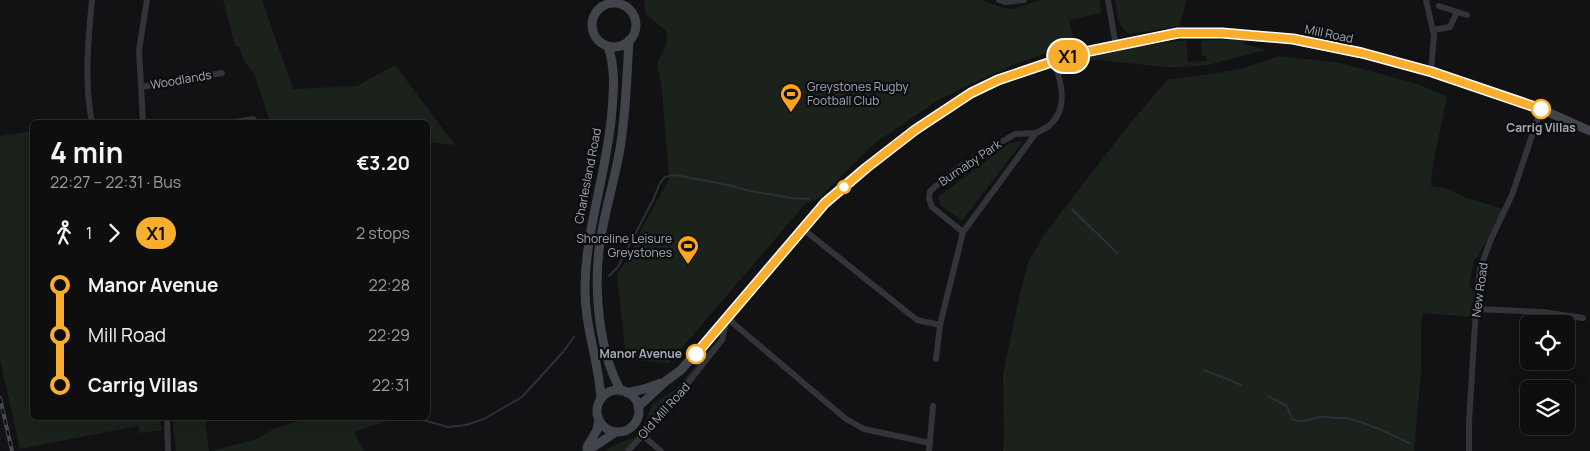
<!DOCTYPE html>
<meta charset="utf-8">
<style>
:root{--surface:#0e0e0f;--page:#1c1c1d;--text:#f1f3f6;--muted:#9b9c9e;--line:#2e2e2f}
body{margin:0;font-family:Manrope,sans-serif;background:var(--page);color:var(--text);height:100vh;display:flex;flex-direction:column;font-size:19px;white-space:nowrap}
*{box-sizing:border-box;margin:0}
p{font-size:16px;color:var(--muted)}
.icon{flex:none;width:28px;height:28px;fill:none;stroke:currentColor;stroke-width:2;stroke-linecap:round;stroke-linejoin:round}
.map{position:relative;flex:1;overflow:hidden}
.drawer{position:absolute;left:30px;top:120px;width:400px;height:300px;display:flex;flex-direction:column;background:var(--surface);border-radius:8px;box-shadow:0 5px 20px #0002,0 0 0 1px var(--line)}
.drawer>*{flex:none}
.badge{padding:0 10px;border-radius:16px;font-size:18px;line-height:32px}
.controls{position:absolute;left:1520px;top:315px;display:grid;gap:10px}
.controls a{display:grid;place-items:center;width:55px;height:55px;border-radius:8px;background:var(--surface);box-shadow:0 5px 20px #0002,0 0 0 1px var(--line);font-size:25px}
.map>.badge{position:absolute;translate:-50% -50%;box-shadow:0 0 0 2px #fff}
.legs{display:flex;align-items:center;gap:8px;height:55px;padding:0 20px;font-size:16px}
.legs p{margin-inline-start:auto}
.head{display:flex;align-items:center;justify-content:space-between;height:85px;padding:0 20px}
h1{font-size:28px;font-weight:700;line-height:38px}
ul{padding:0 20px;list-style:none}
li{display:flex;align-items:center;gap:18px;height:50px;font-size:19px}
li i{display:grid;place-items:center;width:8px;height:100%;margin:0 6px;background:currentColor}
li i::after{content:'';width:12px;height:12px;margin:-6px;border:4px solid;border-radius:50%;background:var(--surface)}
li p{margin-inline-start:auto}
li:first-child i{background:linear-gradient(#0000 50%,currentColor 0)}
li:last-child i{background:linear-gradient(currentColor 50%,#0000 0)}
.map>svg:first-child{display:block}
</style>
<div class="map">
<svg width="1590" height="451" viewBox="0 0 1590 451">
<rect width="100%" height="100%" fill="#121214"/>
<path fill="#1a221b" d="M223 0H262L293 89 357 86 395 65 455 145 428 142V122H270L255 76 244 60 239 46H235Z
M644 0H981L1004 8 1013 9 1040 0H1100L1101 13 1069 20 1075 44 1060 48 1008 67 940 99 875 143 819 198 805 204 669 363 626 359 617 274 629 257 643 226 669 179 662 90 657 63 667 42 666 31 646 14Z
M1115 0H1187L1179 26 1130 34C1118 28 1117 13 1115 0Z
M1186 40 1188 62 1207 61 1206 56H1202L1201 42 1205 40H1240L1245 42 1244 44 1266 50 1208 65 1180 67H1165L1098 60H1082V58L1121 49Z
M1279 56 1340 63 1418 84 1447 97 1433 164 1431 186 1449 189 1467 198 1503 209 1479 255 1474 261 1469 286 1474 292 1471 317 1423 313 1421 328V374L1414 451H1003L1004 440 1003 375 1018 302 1028 263 1043 236 1124 131 1167 80 1237 70Z
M32 131V418H160L162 430 140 433 138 426 20 449 0 359V136Z
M1023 141 962 221 940 205 938 197 1010 143Z
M713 345 714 346 702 366 625 451H605L616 444 636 437 642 430 652 405 676 389Z
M189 418H205L209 451H176L173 422Z
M307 418H396L354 432 364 451H211L257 439 274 429Z"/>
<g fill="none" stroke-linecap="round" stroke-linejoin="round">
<path stroke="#283239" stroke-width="2" d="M1072 209 1117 253
M609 276 618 267 653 200 660 183 665 177 675 175 728 185 750 191 791 198 809 199
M1204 370 1242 385
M1268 396 1287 406 1292 419C1306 425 1313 415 1327 417 1332 418 1337 418 1342 418 1356 418 1396 436 1409 443
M416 418 448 427 466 425 484 419 522 397 563 352 574 337"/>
<path stroke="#333439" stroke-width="6" d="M92 0C88 41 84 82 92 122
M999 0 1005 2 1024 0
M1108 0 1116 46
M1426 0 1434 35 1431 72
M1439 6 1467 15
M1433 30 1450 27 1457 12
M141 87 222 73
M143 122 139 50 147 0
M235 122 253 119
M803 229 917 320 940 325
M963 232 932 207 929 198 930 191 955 170 1015 134 1036 133
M1476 309 1543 312 1583 318
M936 359 940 325 963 232 1036 133C1040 131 1046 128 1050 125 1069 108 1061 81 1054 61
M167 418 168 451
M642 435 661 451
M628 451 672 403 722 340 727 318 846 419 864 429 930 443
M929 451 933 406
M1469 451V422L1476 309 1480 269 1491 239 1512 195 1541 109"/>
<path stroke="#41444a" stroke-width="9" d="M592 25a22 22 0 1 1 44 0a22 22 0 1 1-44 0Z
M597 411a21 21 0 1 1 42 0a21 21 0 1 1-42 0Z
M621 391C599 352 594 293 599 250 603 214 616 178 621 142 626 109 627 74 629 40
M627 393 644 389 661 383
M601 399C599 361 584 325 585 286 586 226 608 169 612 110 614 87 615 67 608 46
M638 407 666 381 681 370 825 203 865 168 915 131 971 93 998 80 1075 54 1178 33H1222L1293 39 1362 53 1431 72 1541 109 1590 131
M587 447 597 430 599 420
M587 451 616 432"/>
<g stroke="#46494f" stroke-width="4">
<path id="rail" d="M0 398 12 451"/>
</g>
<use href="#rail" stroke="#0d0d0f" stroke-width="2" stroke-dasharray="5.5" stroke-linecap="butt"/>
</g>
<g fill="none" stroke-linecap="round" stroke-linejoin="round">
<g stroke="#fff" stroke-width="11">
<path id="line-1" d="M696 354 825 203 866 168 915 130 971 93 998 80 1075 54 1178 33H1222L1293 39 1362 53 1432 72 1541 109"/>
</g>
<use href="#line-1" stroke="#f9af2d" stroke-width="8"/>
</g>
<defs>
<g id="stadium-pin" transform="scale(1.125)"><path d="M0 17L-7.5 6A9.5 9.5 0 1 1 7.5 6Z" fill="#ffa41f" stroke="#0d0d0f"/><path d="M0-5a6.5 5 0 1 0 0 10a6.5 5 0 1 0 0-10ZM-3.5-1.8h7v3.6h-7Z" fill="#111"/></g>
</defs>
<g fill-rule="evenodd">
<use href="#stadium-pin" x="791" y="94"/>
<use href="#stadium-pin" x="688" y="246"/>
</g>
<g fill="#fff" stroke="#f9af2d" stroke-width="2.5">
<circle cx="1541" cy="109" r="9"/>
<circle cx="844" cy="187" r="6"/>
<circle cx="696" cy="354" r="9"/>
</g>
<g text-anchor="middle" stroke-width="4.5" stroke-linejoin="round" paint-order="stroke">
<g font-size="12" fill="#a2aab6" stroke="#0d0d0f">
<text transform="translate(1329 34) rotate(12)" y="4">Mill Road</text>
<text transform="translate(181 80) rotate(-10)" y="4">Woodlands</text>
<text transform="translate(970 163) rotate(-34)" y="4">Burnaby Park</text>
<text transform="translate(588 176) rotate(-79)" y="4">Charlesland Road</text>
<text transform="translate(1480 290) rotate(-82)" y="4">New Road</text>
<text transform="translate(664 411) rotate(-48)" y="4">Old Mill Road</text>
</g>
<g font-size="12" fill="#a2aab6" stroke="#0d0d0f" text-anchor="start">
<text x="807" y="91">Greystones Rugby<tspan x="807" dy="14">Football Club</tspan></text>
<text x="672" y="243" text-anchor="end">Shoreline Leisure<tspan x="672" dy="14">Greystones</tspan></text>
</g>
<g font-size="12" font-weight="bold" fill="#a2aab6" stroke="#0d0d0f">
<text x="1541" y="132">Carrig Villas</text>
<text x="682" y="358" text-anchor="end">Manor Avenue</text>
</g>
</g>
</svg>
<div class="controls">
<a><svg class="icon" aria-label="locate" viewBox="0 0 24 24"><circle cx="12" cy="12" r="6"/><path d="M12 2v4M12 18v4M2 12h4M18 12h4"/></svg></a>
<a><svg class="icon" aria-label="layers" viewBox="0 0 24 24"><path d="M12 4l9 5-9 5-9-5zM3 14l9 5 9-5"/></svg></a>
</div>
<b class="badge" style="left:1068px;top:56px;background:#f9af2d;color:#111">X1</b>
<section class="drawer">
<div class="head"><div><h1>4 min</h1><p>22:27 – 22:31 · Bus</p></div><b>€3.20</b></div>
<div class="legs"><svg class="icon" aria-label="walk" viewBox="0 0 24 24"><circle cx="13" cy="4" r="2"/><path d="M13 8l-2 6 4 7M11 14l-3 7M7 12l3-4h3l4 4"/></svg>1<svg class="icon" aria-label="forward" viewBox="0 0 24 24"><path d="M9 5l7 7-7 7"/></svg><b class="badge" style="background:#f9af2d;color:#111">X1</b><p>2 stops</p></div>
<ul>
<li><i style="color:#f9af2d"></i><b>Manor Avenue</b><p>22:28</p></li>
<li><i style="color:#f9af2d"></i><span>Mill Road</span><p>22:29</p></li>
<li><i style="color:#f9af2d"></i><b>Carrig Villas</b><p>22:31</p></li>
</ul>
</section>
</div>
